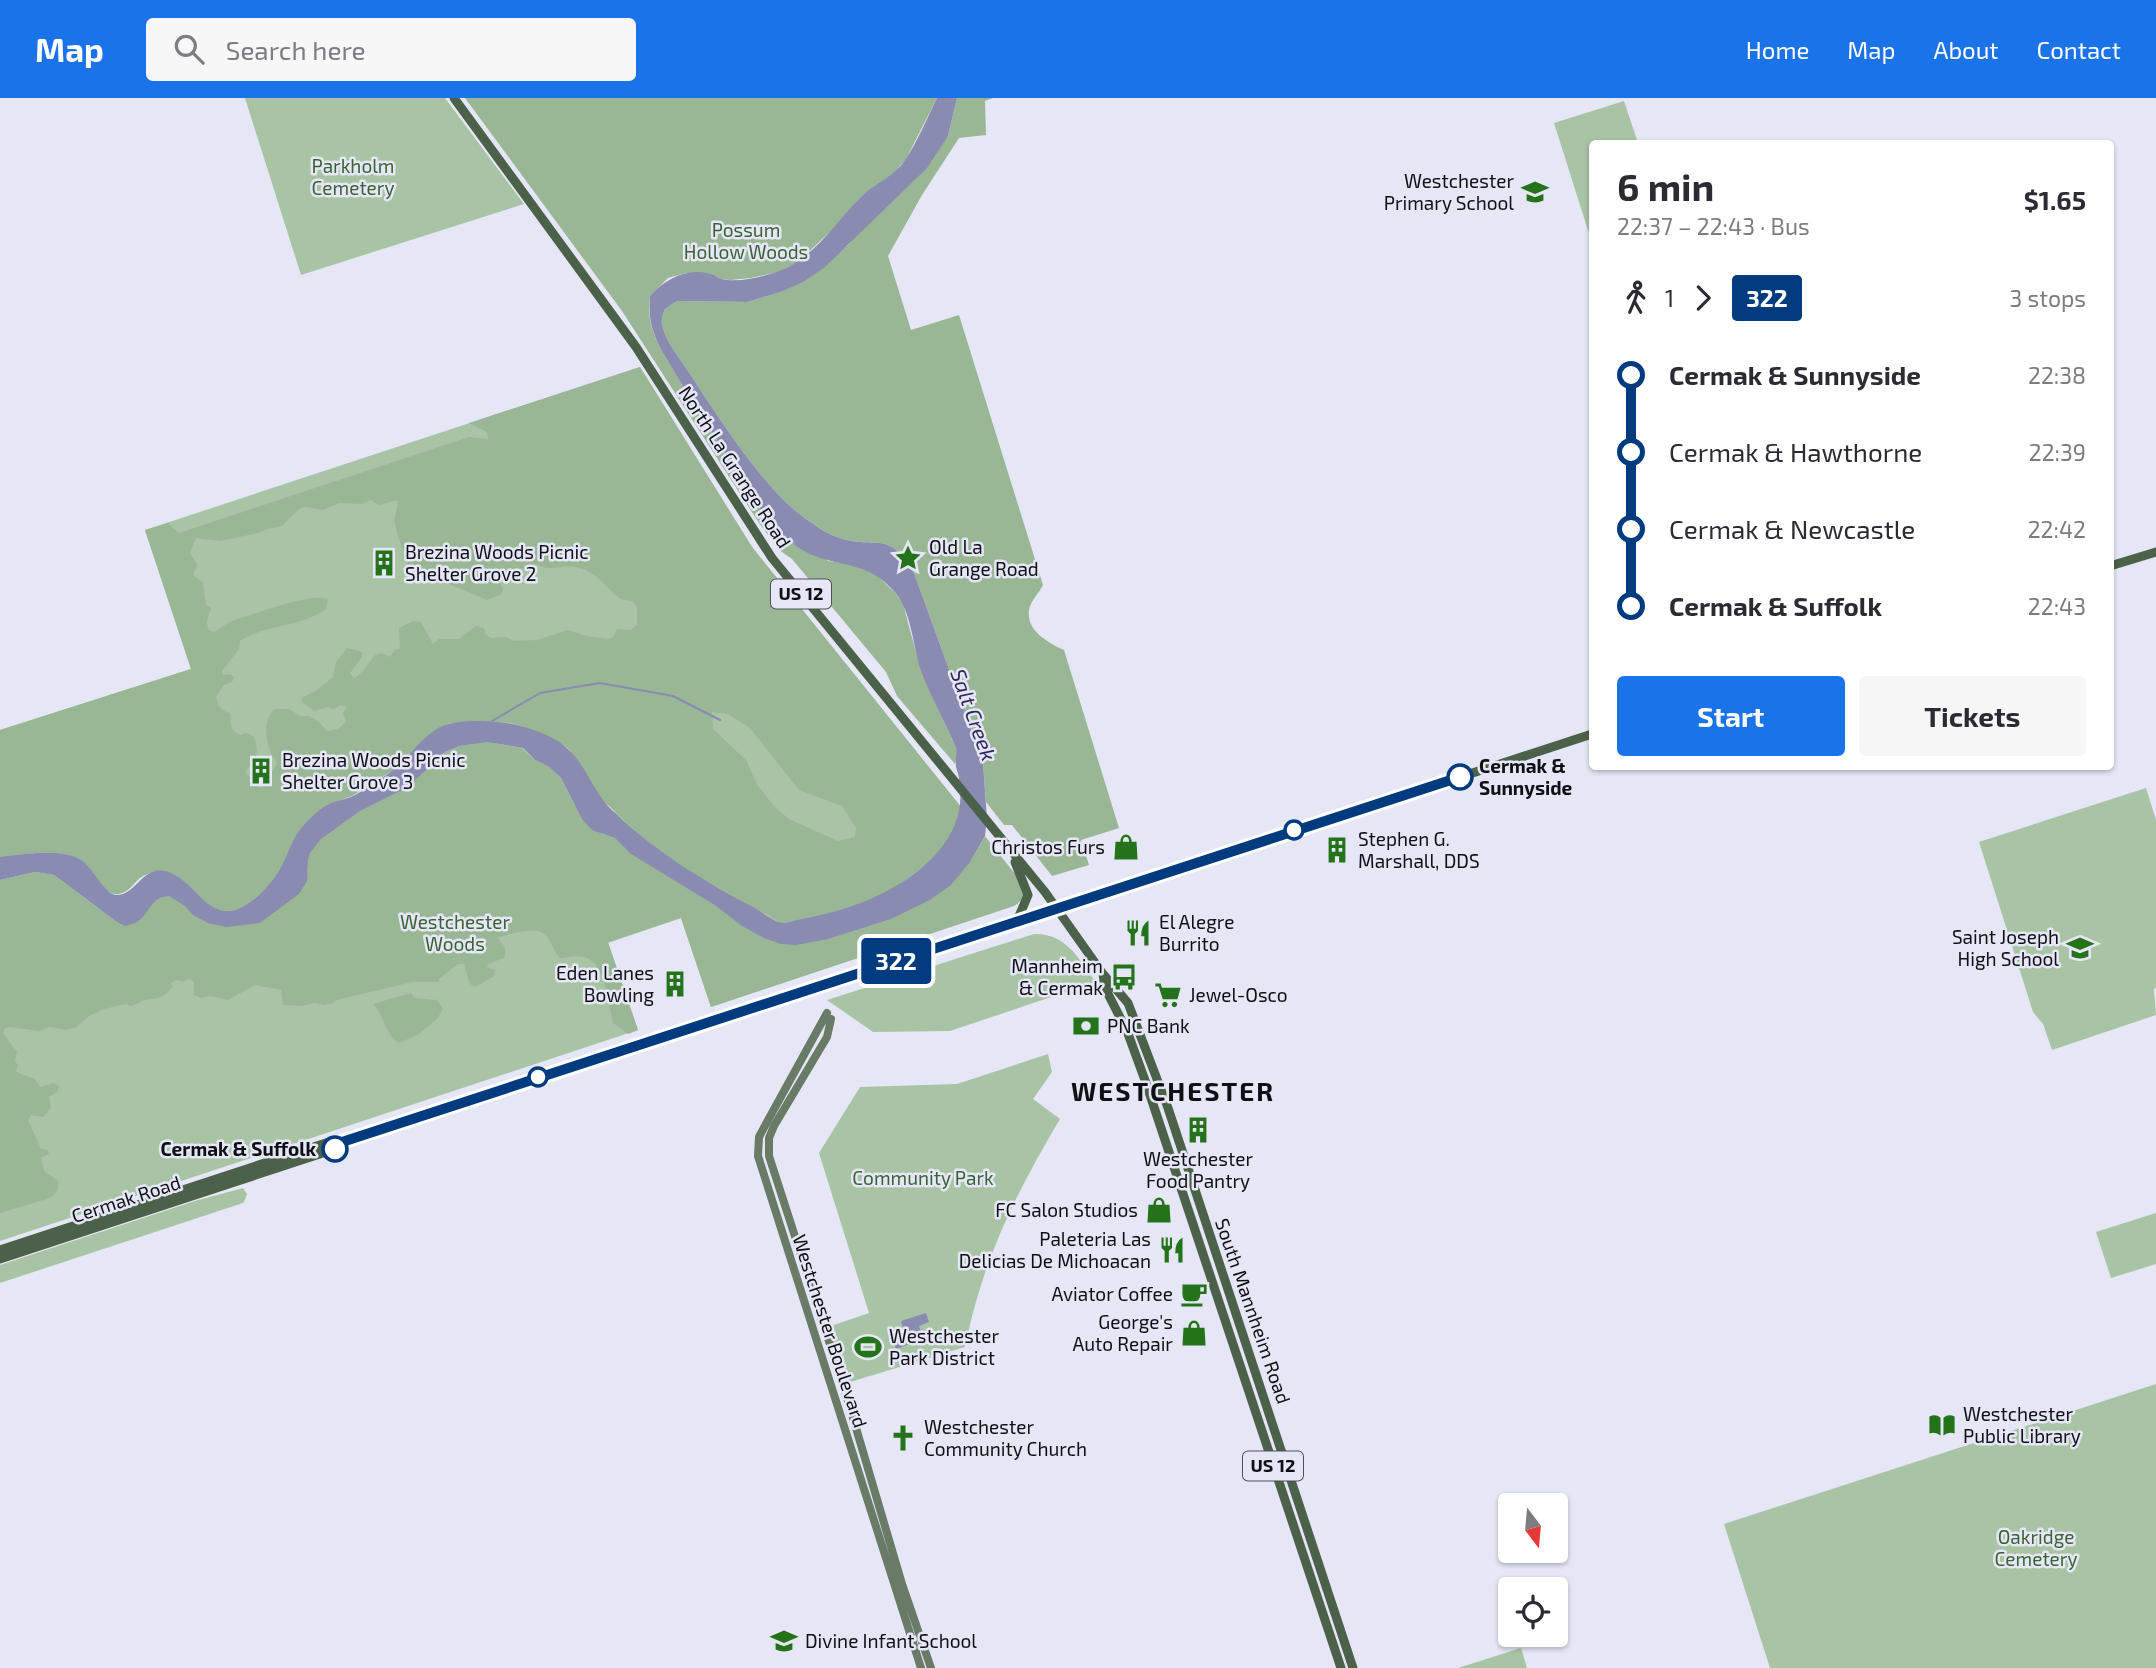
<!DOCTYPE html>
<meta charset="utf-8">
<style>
:root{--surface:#fff;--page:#f7f7f7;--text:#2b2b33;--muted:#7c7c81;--accent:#1a73e8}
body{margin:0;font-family:"Exo 2",sans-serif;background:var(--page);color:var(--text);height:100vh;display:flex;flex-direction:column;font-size:26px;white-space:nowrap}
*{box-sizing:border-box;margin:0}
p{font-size:23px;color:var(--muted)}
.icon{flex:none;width:38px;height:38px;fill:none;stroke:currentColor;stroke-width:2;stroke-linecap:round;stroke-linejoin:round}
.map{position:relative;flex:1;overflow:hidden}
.side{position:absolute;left:1589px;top:42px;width:525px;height:630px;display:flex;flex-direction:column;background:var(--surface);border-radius:7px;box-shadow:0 2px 5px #0004}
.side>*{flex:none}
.badge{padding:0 14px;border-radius:5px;font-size:24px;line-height:46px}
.needle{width:46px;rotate:164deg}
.fabs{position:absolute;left:1498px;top:1395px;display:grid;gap:14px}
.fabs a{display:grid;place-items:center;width:70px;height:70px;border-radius:7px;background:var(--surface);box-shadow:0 2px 5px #0004;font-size:35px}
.map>.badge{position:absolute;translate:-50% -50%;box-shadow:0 0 0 4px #fff}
.legs{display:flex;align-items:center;gap:10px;height:77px;padding:0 28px;font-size:23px}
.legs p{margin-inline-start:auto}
.summary{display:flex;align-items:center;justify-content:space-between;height:119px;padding:0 28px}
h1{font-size:38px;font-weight:700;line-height:52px}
.primary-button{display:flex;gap:14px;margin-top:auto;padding:14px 28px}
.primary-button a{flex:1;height:80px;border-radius:7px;background:var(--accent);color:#fff;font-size:28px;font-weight:700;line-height:80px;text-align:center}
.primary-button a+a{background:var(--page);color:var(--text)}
ul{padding:0 28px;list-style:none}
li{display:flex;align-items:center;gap:24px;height:77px;font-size:26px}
li i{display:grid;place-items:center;width:10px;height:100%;margin:0 9px;background:currentColor}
li i::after{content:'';width:18px;height:18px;margin:-9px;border:5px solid;border-radius:50%;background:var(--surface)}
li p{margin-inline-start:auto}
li:first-child i{background:linear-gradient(#0000 50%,currentColor 0)}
li:last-child i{background:linear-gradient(currentColor 50%,#0000 0)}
header{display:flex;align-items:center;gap:42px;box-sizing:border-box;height:98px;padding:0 35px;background:var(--accent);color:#fff}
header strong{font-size:33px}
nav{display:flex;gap:38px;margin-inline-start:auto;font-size:24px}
.search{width:490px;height:63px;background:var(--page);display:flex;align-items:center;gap:18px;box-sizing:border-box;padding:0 24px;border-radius:7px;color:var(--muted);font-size:26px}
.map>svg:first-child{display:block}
</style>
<header>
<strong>Map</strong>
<div class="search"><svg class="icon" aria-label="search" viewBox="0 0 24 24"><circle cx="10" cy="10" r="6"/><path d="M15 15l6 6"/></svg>Search here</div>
<nav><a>Home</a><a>Map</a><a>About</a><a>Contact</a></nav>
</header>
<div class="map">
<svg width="2156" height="1570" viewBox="0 0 2156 1570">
<rect width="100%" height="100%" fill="#e6e7f6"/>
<path fill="#a8c4a4" d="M245 0H445L524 106 301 177Z
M1624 3 1638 45 1592 46V145L1554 25Z
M640 269 752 449 961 709 894 790 554 641 414 652 33 755 0 759V632L191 571 145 432Z
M487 644 523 650 576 708 970 764 985 738 1019 781 1018 806 711 909 681 820 608 845 638 932 0 1143V782L101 812Z
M2146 690 2156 722V890L2154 891 2156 917 2052 952 2043 926 2033 914 1979 744Z
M1034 836C1066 835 1079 861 1096 884L950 933 873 934 827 902Z
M1048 956 1052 974 1033 1001 1060 1021C1015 1097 983 1161 965 1249L847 1285 828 1229 869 1215 819 1055 860 989 957 986Z
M243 1090 247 1096 244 1104 240 1106 0 1185V1167L195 1103Z
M2156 1115V1166L2111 1180 2096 1134Z
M2156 1286V1570H1770L1724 1426Z
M1521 1550 1527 1570H1458Z"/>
<path fill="#99b695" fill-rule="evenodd" d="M465 0H937L906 61 894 75 862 98 836 128 798 164 778 174 751 180 730 182 720 181 709 176 686 175 668 180 650 198C647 221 652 235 663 255L751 397 828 463 856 467 878 478 896 496 903 506 921 573 956 650 957 659 955 666 897 598 886 574 792 461 779 452 759 425 622 213Z
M957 0H993L985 3 986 37 959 40 922 97 888 158 911 232 959 217 1043 487C1039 495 1030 504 1029 512 1026 533 1049 545 1064 552L1119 730 1081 742 1089 767 1052 778 1012 727H1004L986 704 983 665 914 475C888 429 874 453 837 439 828 436 817 429 809 423 766 395 717 317 688 273 679 259 665 243 662 226 661 222 663 216 665 211L677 203 747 204 781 194 803 183 847 148 948 38Z
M640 269 752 449 961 709 955 730 943 749 925 767 894 790 856 807 819 818 782 825 678 767 660 755 599 699 569 651 554 641 509 624 478 623 449 625 435 633 395 671 352 698 327 707 300 732 285 763 268 789 243 809 226 815 215 811 200 799 155 773C150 775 144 777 140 780 133 786 129 794 119 796 102 799 94 769 80 762 60 750 22 756 0 759V632L191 571 145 432 168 425 179 435 469 339 488 341 487 334 469 325ZM371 402 379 407 397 402 398 406 394 422 398 438 408 466 423 483 449 486 487 502 502 496 503 490 497 481C508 471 524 472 537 466 551 475 561 466 576 469 600 475 603 488 621 501L632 503 637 508V527L631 532 617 531 613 539 609 541 587 538 567 532 537 542 514 543 506 539 491 540 486 537 484 530 476 528 459 541H439L433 546 421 524 413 523 399 530 400 551 394 552 390 559 381 555 375 557 362 574 354 580 350 575 362 559V554L347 550 336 564 333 579 317 592 302 600 301 603 314 613 329 609 333 612 340 607 347 609 343 615 346 624 338 631 327 633 318 623 309 618H300L289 611H274C261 625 266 651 277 665L262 690 257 688 245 674C256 661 260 656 254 639L246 635 240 637C228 631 232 625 230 615 221 613 218 608 216 599L224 587 232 584 234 579 230 576 223 577 222 573 239 551 240 543C265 526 300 530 326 511L328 501C311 494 252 517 232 523 225 526 220 531 213 534L208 531 207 523 211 510 206 507 203 484 194 478V473L198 468 190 455 196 440 220 443 259 435 267 431 282 428 299 411 304 409 323 412 339 405 362 406ZM712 614 728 616 750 630 799 692 842 708 856 730 855 739 838 743 789 721 775 709 758 688 746 662 713 631Z
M487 644 521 650 535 662 549 669 561 680 582 721 603 737 615 740 631 756 716 808 742 828 781 846 828 841 891 821 930 802 951 787 970 764 985 739 1019 781 1024 800 1014 808 711 909 681 820 608 844 638 932 628 936 613 925C608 907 606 864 584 859 577 857 567 860 560 860 553 853 551 841 544 836 533 827 508 838 498 839 502 848 508 848 504 860L488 866 487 869 495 872 494 878 475 889 470 886 464 866H458L439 881V884H412L337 902 333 905 323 907 315 905 301 908 283 907 281 892 255 887 228 902 210 898 201 900 194 897V884L189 881 183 884 177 882 171 885 172 889C161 904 155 899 142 903 138 905 135 907 131 908L126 906 104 911 89 918 77 929 66 932 49 929 39 933 10 929 5 930 3 935 17 954 15 963 18 967 16 974 35 981 40 989 54 985 59 988 57 994 49 999 51 1010 43 1019 31 1017 28 1022 41 1051 48 1052 49 1056 41 1060 44 1073 58 1083C59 1092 57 1095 50 1100L0 1115V782L35 774 54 777 117 824 140 823C149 810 153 800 169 798L185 808 193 817 260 825 299 796 308 773V762L310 755 321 741 360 713 408 689 445 654 459 648Z
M411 895 414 900 437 902 443 911 437 921 419 936 399 945C385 938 385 917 373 906Z"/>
<path fill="#8a8bb0" d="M937 0H957L948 38 927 70 825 169 803 184 781 194 747 204 677 203 665 211C663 216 661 222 662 226 665 243 679 259 688 273 717 317 766 395 809 423 817 429 828 436 837 439 874 453 888 429 914 475L983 665 987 720 985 738 970 764 951 787 930 802 891 821 828 841 796 847 781 846 764 840 742 828 716 808 631 756 615 740 592 732 582 721 561 680 549 669 535 662 523 650 487 644 459 648 445 654 408 689 360 713 321 741 310 755 308 762 307 783 299 796 260 825 226 829 208 825 193 817 185 808 169 798C152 800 152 809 142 820 138 825 131 826 125 828L117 824 54 777 35 774 0 782V759C22 756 62 750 81 762 93 769 104 796 116 797 137 798 144 762 171 775 197 786 211 828 244 808 262 797 277 780 285 761 290 751 293 741 299 733 306 724 318 712 327 707 334 703 343 702 351 699 365 692 381 681 393 672 408 660 419 643 435 632 447 624 463 623 477 623 505 622 552 632 571 654 589 673 593 695 615 715 656 754 705 784 755 810 763 815 774 824 783 825 788 825 796 822 802 821 846 813 894 796 927 765 952 742 965 715 959 681 959 677 957 673 956 669 955 662 957 657 956 650 945 624 931 599 921 573 913 549 912 517 897 497 867 457 829 473 795 447 763 423 742 383 722 350 702 318 682 287 663 255 652 235 648 221 650 198 665 181 687 169 711 176 717 178 715 179 721 181 738 185 763 179 779 173 814 160 835 125 861 99 875 85 894 79 905 62 918 43 927 20 937 0Z
M926 1215 929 1224 919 1228 924 1241 896 1251 893 1242 905 1238 901 1223Z"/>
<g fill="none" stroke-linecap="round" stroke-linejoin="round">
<path stroke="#8a8bb0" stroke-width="2" d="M492 623 540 595 600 585 673 598 720 622"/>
<path stroke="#697a66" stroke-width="8" d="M827 915 767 1024 759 1039 758 1058 921 1570
M831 921 827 939 774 1028 769 1040V1058L846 1296 902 1486 931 1570"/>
<path stroke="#4c6149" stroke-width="9" d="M454 0 636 249 772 460 1045 794 1103 876 1128 905 1168 1010 1353 1570
M2110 468 2156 454
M1015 764 1028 797 1017 823
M1103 876 1105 890 1127 933 1146 985 1341 1570
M0 1152 332 1043 339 1045 1592 636
M0 1161 335 1051 339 1045"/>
</g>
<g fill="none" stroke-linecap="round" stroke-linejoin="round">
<g stroke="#fff" stroke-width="16">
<path id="line-1" d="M335 1051 339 1045 1460 679"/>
</g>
<use href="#line-1" stroke="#003b80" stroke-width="10"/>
</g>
<defs>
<g id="school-bare" transform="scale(2.1)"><path d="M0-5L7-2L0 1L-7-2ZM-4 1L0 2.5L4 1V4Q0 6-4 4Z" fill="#24731a" stroke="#e6e7f6" stroke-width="2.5" paint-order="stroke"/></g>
<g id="sight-bare" transform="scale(2.1)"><path d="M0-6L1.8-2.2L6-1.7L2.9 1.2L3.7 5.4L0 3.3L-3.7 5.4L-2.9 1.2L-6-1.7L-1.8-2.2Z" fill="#24731a" stroke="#e6e7f6" stroke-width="2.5" paint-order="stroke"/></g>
<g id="building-bare" transform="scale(2.1)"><path d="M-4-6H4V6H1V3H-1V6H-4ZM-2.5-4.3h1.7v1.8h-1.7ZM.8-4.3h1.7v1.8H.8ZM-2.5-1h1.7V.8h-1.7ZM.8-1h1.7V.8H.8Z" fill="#24731a" stroke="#e6e7f6" stroke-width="2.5" paint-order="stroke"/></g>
<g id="shop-bare" transform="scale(2.1)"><path d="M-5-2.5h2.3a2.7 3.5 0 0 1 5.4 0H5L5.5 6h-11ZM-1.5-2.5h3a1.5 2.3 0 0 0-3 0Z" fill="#24731a" stroke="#e6e7f6" stroke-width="2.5" paint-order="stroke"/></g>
<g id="restaurant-bare" transform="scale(2.1)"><path d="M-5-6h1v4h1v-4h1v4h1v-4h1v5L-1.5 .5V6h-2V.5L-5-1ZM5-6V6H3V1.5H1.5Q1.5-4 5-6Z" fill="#24731a" stroke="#e6e7f6" stroke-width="2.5" paint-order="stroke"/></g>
<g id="bus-bare" transform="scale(2.1)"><path d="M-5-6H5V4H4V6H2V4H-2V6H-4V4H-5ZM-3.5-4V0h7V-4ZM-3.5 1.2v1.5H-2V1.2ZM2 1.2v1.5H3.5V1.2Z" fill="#24731a" stroke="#e6e7f6" stroke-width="2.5" paint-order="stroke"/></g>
<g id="supermarket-bare" transform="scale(2.1)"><path d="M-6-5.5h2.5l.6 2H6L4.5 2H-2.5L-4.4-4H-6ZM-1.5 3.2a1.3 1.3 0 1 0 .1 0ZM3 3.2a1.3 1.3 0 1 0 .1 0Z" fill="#24731a" stroke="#e6e7f6" stroke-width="2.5" paint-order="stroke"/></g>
<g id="bank-bare" transform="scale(2.1)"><path d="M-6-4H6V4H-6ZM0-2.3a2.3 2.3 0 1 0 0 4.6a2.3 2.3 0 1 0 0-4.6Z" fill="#24731a" stroke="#e6e7f6" stroke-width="2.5" paint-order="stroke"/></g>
<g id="cafe-bare" transform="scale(2.1)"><path d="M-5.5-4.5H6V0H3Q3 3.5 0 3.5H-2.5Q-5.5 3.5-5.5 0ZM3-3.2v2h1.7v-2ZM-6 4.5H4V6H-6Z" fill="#24731a" stroke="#e6e7f6" stroke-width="2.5" paint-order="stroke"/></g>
<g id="stadium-bare" transform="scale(2.1)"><path d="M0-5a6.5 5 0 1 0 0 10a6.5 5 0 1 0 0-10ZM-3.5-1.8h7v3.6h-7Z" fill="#24731a" stroke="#e6e7f6" stroke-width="2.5" paint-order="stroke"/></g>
<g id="library-bare" transform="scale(2.1)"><path d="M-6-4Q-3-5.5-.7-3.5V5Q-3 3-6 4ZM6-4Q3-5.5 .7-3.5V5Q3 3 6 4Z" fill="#24731a" stroke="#e6e7f6" stroke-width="2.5" paint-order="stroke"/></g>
<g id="church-bare" transform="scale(2.1)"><path d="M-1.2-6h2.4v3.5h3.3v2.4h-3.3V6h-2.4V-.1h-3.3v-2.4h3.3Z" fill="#24731a" stroke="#e6e7f6" stroke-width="2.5" paint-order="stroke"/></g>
</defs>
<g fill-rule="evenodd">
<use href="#school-bare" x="1535" y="94"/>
<use href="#sight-bare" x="908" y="460"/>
<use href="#building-bare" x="384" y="465"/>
<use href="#building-bare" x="261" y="673"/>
<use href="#shop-bare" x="1126" y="749"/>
<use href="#building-bare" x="1337" y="752"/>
<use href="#restaurant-bare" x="1138" y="835"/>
<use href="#school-bare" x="2080" y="850"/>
<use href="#bus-bare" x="1124" y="879"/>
<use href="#building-bare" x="675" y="886"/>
<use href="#supermarket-bare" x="1168" y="897"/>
<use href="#bank-bare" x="1086" y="928"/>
<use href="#building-bare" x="1198" y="1032"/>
<use href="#shop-bare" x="1159" y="1112"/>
<use href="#restaurant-bare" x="1172" y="1152"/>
<use href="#cafe-bare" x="1194" y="1196"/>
<use href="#shop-bare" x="1194" y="1235"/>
<use href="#stadium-bare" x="868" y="1249"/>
<use href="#library-bare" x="1942" y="1327"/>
<use href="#church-bare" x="903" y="1340"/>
<use href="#school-bare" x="784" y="1543"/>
</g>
<g fill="#fff" stroke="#003b80" stroke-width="3.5">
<circle cx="1460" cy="679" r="12"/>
<circle cx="1294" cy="732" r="9"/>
<circle cx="538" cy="979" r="9"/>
<circle cx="335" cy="1051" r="12"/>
</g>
<g text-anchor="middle" stroke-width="5" stroke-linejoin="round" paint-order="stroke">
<g fill="#e6e7f6" stroke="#505058" stroke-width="2">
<rect x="771" y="481.5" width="60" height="29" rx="5"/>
<rect x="1243" y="1353.5" width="60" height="29" rx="5"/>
</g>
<g font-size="18" font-weight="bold" fill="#0f0f14">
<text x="801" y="502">US 12</text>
<text x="1273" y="1374">US 12</text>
</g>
<g font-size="19" fill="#3a6335" stroke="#e6e7f6">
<text x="353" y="75">Parkholm<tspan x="353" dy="22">Cemetery</tspan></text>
<text x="746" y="139">Possum<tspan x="746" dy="22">Hollow Woods</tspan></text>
<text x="455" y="831">Westchester<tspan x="455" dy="22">Woods</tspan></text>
<text x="923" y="1087">Community Park</text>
<text x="2036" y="1446">Oakridge<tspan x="2036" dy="22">Cemetery</tspan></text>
</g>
<g font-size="19" fill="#0f0f14" stroke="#e6e7f6" text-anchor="start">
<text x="1514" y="90" text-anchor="end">Westchester<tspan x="1514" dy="22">Primary School</tspan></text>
<text x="929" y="456">Old La<tspan x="929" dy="22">Grange Road</tspan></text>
<text x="405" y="461">Brezina Woods Picnic<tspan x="405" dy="22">Shelter Grove 2</tspan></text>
<text x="282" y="669">Brezina Woods Picnic<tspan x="282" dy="22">Shelter Grove 3</tspan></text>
<text x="1358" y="748">Stephen G.<tspan x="1358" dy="22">Marshall, DDS</tspan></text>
<text x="1105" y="756" text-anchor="end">Christos Furs</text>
<text x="1159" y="831">El Alegre<tspan x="1159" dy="22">Burrito</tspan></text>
<text x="2059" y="846" text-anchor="end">Saint Joseph<tspan x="2059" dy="22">High School</tspan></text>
<text x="1103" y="875" text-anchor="end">Mannheim<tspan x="1103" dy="22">&amp; Cermak</tspan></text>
<text x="654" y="882" text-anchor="end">Eden Lanes<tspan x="654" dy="22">Bowling</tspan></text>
<text x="1189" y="904">Jewel-Osco</text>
<text x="1107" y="935">PNC Bank</text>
<text x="1198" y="1068" text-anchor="middle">Westchester<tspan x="1198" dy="22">Food Pantry</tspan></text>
<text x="1138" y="1119" text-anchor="end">FC Salon Studios</text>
<text x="1151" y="1148" text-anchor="end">Paleteria Las<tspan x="1151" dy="22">Delicias De Michoacan</tspan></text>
<text x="1173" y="1203" text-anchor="end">Aviator Coffee</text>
<text x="1173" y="1231" text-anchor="end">George's<tspan x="1173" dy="22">Auto Repair</tspan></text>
<text x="889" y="1245">Westchester<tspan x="889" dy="22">Park District</tspan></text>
<text x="1963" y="1323">Westchester<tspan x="1963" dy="22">Public Library</tspan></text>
<text x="924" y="1336">Westchester<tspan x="924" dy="22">Community Church</tspan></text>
<text x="805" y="1550">Divine Infant School</text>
</g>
<g font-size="19" fill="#0f0f14" stroke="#e6e7f6">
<text transform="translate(735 369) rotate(57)" y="7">North La Grange Road</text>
<text transform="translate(126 1101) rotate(-18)" y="7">Cermak Road</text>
<text transform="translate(1253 1213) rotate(71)" y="7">South Mannheim Road</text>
<text transform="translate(830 1233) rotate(72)" y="7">Westchester Boulevard</text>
</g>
<g font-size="19" font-weight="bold" fill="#0f0f14" stroke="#e6e7f6" text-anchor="start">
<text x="1479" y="675">Cermak &amp;<tspan x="1479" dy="22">Sunnyside</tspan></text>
<text x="316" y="1058" text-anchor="end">Cermak &amp; Suffolk</text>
</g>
<g font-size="21" font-style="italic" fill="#2d295a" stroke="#e6e7f6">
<text transform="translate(973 617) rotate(70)" y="7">Salt Creek</text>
</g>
<g font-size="26" font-weight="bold" letter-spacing="2" fill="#0f0f14" stroke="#e6e7f6">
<text x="1173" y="1003">WESTCHESTER</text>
</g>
</g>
</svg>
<div class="fabs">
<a><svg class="needle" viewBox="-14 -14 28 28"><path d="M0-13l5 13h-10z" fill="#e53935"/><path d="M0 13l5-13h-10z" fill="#7c7c81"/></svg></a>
<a><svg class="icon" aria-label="locate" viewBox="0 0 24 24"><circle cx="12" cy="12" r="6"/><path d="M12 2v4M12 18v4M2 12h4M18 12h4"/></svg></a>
</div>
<b class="badge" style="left:896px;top:863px;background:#003b80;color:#fff">322</b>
<section class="side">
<div class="summary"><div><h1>6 min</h1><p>22:37 – 22:43 · Bus</p></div><b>$1.65</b></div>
<div class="legs"><svg class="icon" aria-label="walk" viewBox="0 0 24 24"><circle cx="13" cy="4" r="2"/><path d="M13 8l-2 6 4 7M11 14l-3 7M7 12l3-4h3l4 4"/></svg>1<svg class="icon" aria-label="forward" viewBox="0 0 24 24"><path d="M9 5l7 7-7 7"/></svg><b class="badge" style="background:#003b80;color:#fff">322</b><p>3 stops</p></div>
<ul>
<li><i style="color:#003b80"></i><b>Cermak &amp; Sunnyside</b><p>22:38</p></li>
<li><i style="color:#003b80"></i><span>Cermak &amp; Hawthorne</span><p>22:39</p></li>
<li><i style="color:#003b80"></i><span>Cermak &amp; Newcastle</span><p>22:42</p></li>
<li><i style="color:#003b80"></i><b>Cermak &amp; Suffolk</b><p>22:43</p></li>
</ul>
<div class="primary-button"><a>Start</a><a>Tickets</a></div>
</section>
</div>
